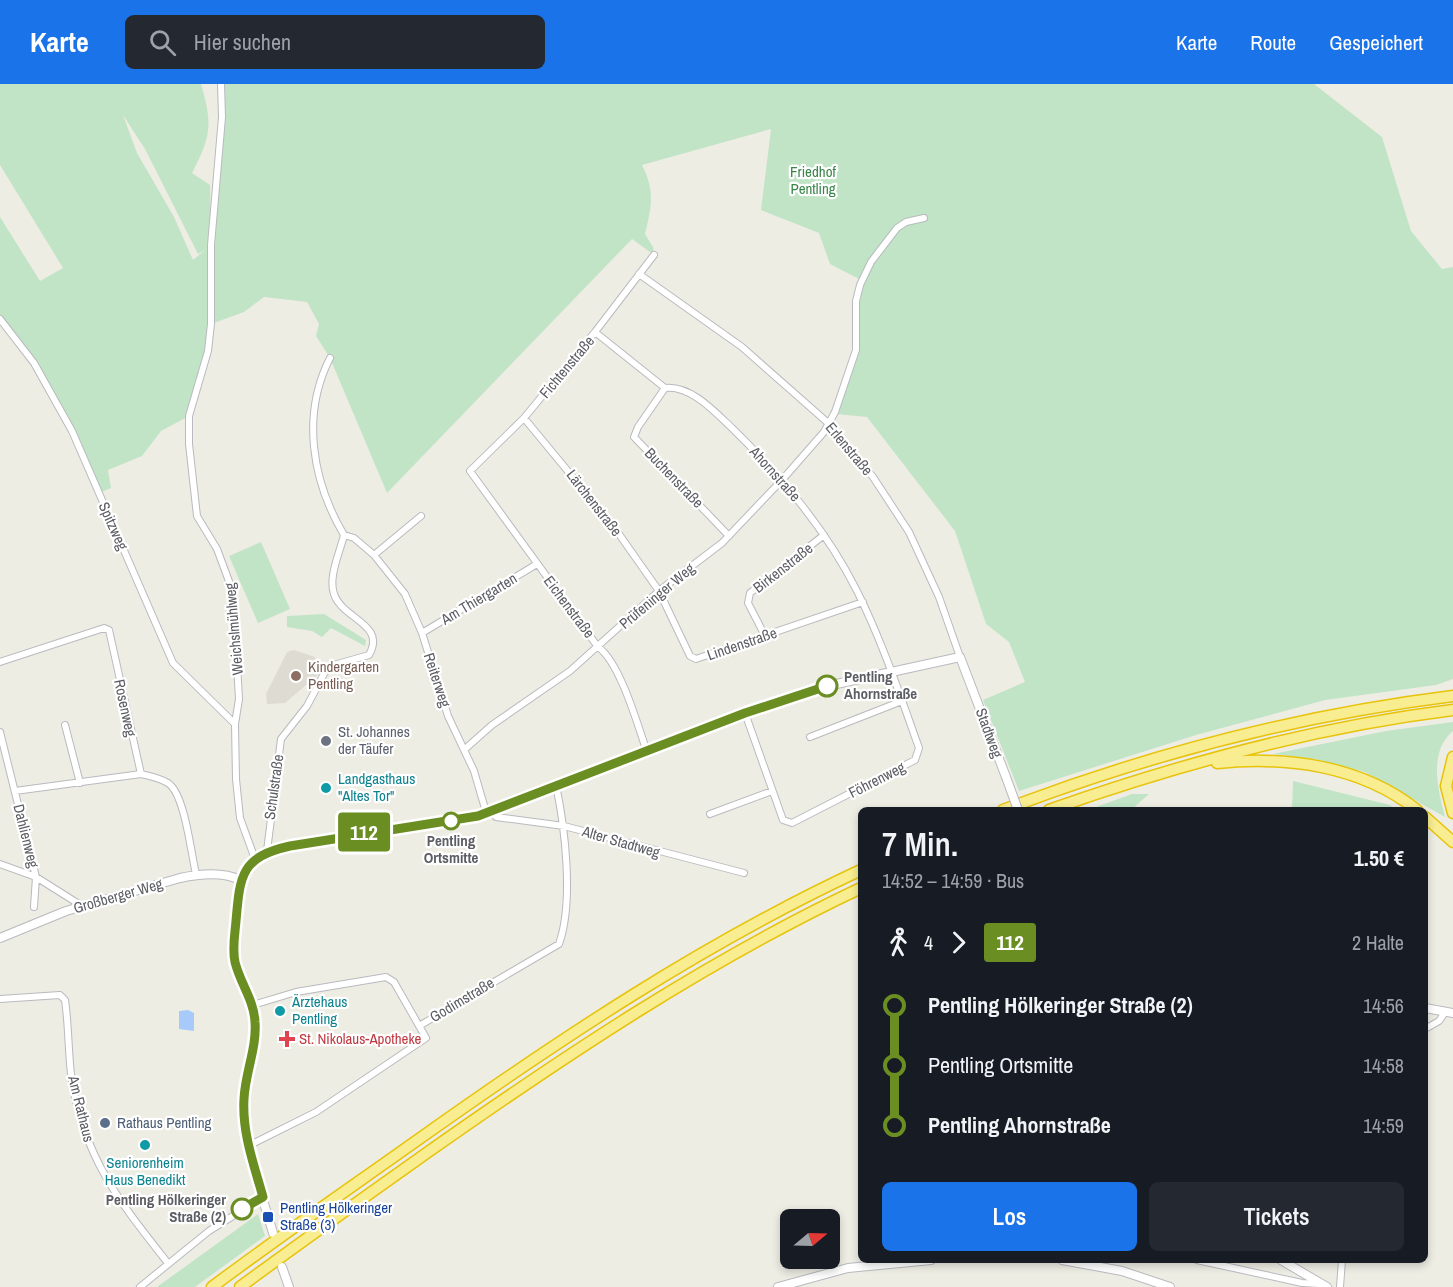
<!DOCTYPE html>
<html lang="de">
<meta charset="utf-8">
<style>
:root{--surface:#171b24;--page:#242831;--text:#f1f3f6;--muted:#9ea1a6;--accent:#1a73e8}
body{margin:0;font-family:"Archivo Narrow",sans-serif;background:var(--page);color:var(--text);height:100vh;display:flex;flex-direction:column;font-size:22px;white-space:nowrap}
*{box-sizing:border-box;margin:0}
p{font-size:20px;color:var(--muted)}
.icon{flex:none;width:33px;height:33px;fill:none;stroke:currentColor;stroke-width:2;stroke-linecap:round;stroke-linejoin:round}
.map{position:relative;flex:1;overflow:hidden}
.details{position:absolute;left:858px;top:723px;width:570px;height:456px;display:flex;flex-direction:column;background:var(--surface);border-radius:9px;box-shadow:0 3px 9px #0003}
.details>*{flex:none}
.badge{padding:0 12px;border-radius:4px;font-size:21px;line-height:39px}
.needle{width:39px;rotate:71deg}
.controls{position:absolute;left:780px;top:1125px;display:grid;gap:12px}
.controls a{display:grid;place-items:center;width:60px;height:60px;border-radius:9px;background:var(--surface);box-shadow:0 3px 9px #0003;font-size:30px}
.map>.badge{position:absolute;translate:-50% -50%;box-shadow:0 0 0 3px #fff}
.legs{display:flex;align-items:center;gap:9px;height:66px;padding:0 24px;font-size:20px}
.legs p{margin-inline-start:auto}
.headline{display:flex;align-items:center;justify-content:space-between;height:102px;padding:0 24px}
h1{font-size:33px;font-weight:600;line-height:45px}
.action{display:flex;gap:12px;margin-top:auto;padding:12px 24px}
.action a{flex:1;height:69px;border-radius:9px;background:var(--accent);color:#fff;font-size:24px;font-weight:600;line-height:69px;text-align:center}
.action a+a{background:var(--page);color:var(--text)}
ul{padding:0 24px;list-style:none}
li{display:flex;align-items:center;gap:21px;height:60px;font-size:22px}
li i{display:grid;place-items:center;width:9px;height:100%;margin:0 8px;background:currentColor}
li i::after{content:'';width:15px;height:15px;margin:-8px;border:4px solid;border-radius:50%;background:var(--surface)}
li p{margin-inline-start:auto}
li:first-child i{background:linear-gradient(#0000 50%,currentColor 0)}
li:last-child i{background:linear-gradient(currentColor 50%,#0000 0)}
header{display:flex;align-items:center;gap:36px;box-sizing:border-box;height:84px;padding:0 30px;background:var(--accent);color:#fff}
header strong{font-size:28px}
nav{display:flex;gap:33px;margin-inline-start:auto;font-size:21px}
.search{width:420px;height:54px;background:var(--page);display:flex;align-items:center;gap:15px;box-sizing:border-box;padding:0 21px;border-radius:9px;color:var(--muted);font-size:22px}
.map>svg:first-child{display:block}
</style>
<header>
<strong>Karte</strong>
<div class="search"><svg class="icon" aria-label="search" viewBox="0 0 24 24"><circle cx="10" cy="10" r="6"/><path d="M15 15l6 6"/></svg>Hier suchen</div>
<nav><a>Karte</a><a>Route</a><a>Gespeichert</a></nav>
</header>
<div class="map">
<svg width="1453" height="1203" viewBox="0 0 1453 1203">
<rect width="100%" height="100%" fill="#eeede4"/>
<path fill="#dedcd2" d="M294 566 315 573 319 590 285 619 267 620 266 610 287 568Z"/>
<path fill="#c1e4c7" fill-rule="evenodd" d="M0 0H201C213 41 211 52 192 89L210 101 211 152 221 0H1314L1382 53 1411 147 1442 185 1453 183V595L1436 601 1325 616 1196 651 1019 707 983 616 1025 598 1009 558 986 540 955 447 867 333 836 330 827 338 856 259 855 219 859 195 830 180 819 149 761 126 771 45 642 81C655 107 652 121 645 150L653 163 654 171 632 155 387 409 330 274 316 252 319 240 307 218 264 213 244 228 211 240 208 267 189 332 161 347 142 372 108 386 111 404 99 409 72 347 34 279 0 235V133L40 197 63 184 0 81ZM123 31 145 65 198 170 205 166 193 176 174 133 137 69Z
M261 458 290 525 258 539 229 472Z
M324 530 366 556 365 562 331 544 322 553 312 547 287 543V532Z
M1453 638V647C1428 668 1438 706 1445 733L1365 688 1315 675 1273 670 1386 647Z
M1293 697 1390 721 1396 726H1292Z
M1132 710H1149L1131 726H1088Z
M258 1130 265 1152 195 1203H157Z"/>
<path fill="#a7cafb" d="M188 926 194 929V947L179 945V927Z"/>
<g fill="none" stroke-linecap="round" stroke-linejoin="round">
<g stroke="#b9babf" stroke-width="8">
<path id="minor" d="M221 0 222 33 211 161V240L208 267 189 332V360L197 432 217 465 233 508 239 615 235 640 236 695 240 734 255 775
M639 190 742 263 827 338 873 393 909 448 939 513 960 573
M0 235 34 279 72 347 173 579 235 640
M595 248 665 304C691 301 715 328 733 345 782 393 826 445 857 507 882 557 900 611 919 664L915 676 792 739 783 736 745 629
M330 274C301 331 312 397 344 451L354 454 374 471 405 510 422 549 448 632 474 687 486 728
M665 304 638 343 634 353 729 452
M524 334 614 443 659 507 690 572 696 575 863 518
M374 471 421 432
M422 549 537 480
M765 552 748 519 750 509 824 451
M0 578 104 544 109 546 141 690
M65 641 80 699
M0 648 36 793 34 823
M810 653 902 617
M465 665 492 641 570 587 659 507 722 459 782 396 824 348 835 328 856 266V217L860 201 871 178 897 144 906 138 924 134
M647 668C638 642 620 578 598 563L470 387 524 334 595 248 654 171
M15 707 141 690C150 692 160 694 168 699 185 710 191 770 196 790
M710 730 772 707
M496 733 564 742 744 789
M267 767 281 655 307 622 325 588 334 581 369 571C387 540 342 535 334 510 328 493 340 468 344 451
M0 780 36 793 82 822
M0 915 60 911 65 916C69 943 68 971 72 998 86 1077 120 1118 167 1178
M419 942 559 860C574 818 565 744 556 701
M1425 945 1439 937 1446 927
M248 1062 316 1028 426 954 394 898 386 893 296 908 253 921
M1197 1176 1302 1199 1319 1200
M140 1203 209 1147 263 1113
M1340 1203 1342 1176"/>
</g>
<g stroke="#b9babf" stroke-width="10">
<path id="tertiary" d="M0 854 66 827 180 794C199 790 222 787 240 796
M1425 924 1453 929
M273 1149C261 1106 241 1060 244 1016 245 990 257 965 255 939 254 917 241 900 236 879 232 864 236 812 240 797 244 784 256 774 267 767L360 749 478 732 599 684 647 668 809 606 960 573 1006 693
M1062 1176 1122 1187 1170 1203
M1281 1176 1327 1203
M282 1183 289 1203
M778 1203 848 1184 931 1176"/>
</g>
<g stroke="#e7c30b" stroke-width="13">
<path id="motorway" d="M1453 673 1446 702 1453 729
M1217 679C1286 672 1360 681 1417 726
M1003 726C1147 671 1300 631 1453 612
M1049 726C1179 680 1315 643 1453 626
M1425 733 1453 758
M212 1203C280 1152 350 1104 419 1055 560 955 704 859 861 786
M240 1203C302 1157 365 1113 428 1068 566 971 708 876 861 804"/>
</g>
<use href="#minor" stroke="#fff" stroke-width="6"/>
<use href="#tertiary" stroke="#fff" stroke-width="8"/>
<use href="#motorway" stroke="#f8ed91" stroke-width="10"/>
<g stroke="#b9babf" stroke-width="10" stroke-linecap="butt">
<path id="tertiary-bridge" d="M1006 693 1018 726"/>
</g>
<use href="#tertiary-bridge" stroke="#fff" stroke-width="8"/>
</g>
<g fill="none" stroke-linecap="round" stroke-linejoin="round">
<g stroke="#fff" stroke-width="14">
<path id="line-1" d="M242 1125 263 1113C254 1081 242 1049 244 1015 245 989 257 964 255 938 254 916 240 899 235 878 232 864 235 850 236 837 240 791 241 773 290 762L478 732 745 629 827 602"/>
</g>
<use href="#line-1" stroke="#6b8e23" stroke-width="9"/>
</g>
<circle fill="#8d6e63" stroke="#fff" stroke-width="2" cx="296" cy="592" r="6"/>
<g fill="#fff" stroke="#6b8e23" stroke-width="3">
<circle cx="827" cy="602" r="10"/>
<circle cx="451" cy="737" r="8"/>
<circle cx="242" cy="1125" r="10"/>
</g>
<circle fill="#6b7280" stroke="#fff" stroke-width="2" cx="326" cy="657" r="6"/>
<g fill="#0f9aa8" stroke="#fff" stroke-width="2">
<circle cx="326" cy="704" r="6"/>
<circle cx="280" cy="927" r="6"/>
<circle cx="145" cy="1061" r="6"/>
</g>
<path fill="#e0444e" stroke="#fff" stroke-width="2" d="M284 946h6v6h6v6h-6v6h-6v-6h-6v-6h6z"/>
<circle fill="#5c6f8a" stroke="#fff" stroke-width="2" cx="105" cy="1039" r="6"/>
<rect fill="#1a4fb4" stroke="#fff" stroke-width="2" x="262" y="1127" width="12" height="12" rx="3"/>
<g text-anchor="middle" stroke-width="4.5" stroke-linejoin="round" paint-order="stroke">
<g font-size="15" fill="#3a8548" stroke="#fff">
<text x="813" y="93">Friedhof<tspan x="813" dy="17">Pentling</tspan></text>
</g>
<g font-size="15" fill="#5c5e64" stroke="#fff">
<text transform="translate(567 283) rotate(-50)" y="5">Fichtenstraße</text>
<text transform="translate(849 365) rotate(50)" y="5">Erlenstraße</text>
<text transform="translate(775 390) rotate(48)" y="5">Ahornstraße</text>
<text transform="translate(674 394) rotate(46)" y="5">Buchenstraße</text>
<text transform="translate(594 419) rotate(52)" y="5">Lärchenstraße</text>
<text transform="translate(113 442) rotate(66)" y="5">Spitzweg</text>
<text transform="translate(783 484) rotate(-38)" y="5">Birkenstraße</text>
<text transform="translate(657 512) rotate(-40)" y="5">Prüfeninger Weg</text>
<text transform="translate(479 515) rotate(-31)" y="5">Am Thiergarten</text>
<text transform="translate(569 523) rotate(53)" y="5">Eichenstraße</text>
<text transform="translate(234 545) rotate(-95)" y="5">Weichslmühlweg</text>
<text transform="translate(742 560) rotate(-19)" y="5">Lindenstraße</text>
<text transform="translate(437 596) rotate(72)" y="5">Reiterweg</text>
<text transform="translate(125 624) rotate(78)" y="5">Rosenweg</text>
<text transform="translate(989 649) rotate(70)" y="5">Stadtweg</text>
<text transform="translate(877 696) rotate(-27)" y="5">Föhrenweg</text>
<text transform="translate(274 703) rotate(-82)" y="5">Schulstraße</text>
<text transform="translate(26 752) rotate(76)" y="5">Dahlienweg</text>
<text transform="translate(621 758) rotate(16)" y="5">Alter Stadtweg</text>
<text transform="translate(118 812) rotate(-16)" y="5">Großberger Weg</text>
<text transform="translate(462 916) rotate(-31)" y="5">Godimstraße</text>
<text transform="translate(81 1025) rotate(76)" y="5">Am Rathaus</text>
</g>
<g font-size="15" fill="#785e54" stroke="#fff" text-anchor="start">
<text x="308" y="588">Kindergarten<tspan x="308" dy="17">Pentling</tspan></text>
</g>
<g font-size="15" font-weight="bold" fill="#5c5e64" stroke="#fff" text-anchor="start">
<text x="844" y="598">Pentling<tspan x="844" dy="17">Ahornstraße</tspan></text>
<text x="451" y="762" text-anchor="middle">Pentling<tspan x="451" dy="17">Ortsmitte</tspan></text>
<text x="226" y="1121" text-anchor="end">Pentling Hölkeringer<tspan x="226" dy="17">Straße (2)</tspan></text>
</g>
<g font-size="15" fill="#5b616d" stroke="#fff" text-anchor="start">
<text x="338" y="653">St. Johannes<tspan x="338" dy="17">der Täufer</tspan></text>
</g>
<g font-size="15" fill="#0d838f" stroke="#fff" text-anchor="start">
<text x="338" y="700">Landgasthaus<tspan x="338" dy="17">"Altes Tor"</tspan></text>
<text x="292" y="923">Ärztehaus<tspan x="292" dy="17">Pentling</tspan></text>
<text x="145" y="1084" text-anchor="middle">Seniorenheim<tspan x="145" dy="17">Haus Benedikt</tspan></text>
</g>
<g font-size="15" fill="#be3a42" stroke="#fff" text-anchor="start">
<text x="299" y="960">St. Nikolaus-Apotheke</text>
</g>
<g font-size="15" fill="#4e5e75" stroke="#fff" text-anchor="start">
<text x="117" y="1044">Rathaus Pentling</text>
</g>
<g font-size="15" fill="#164399" stroke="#fff" text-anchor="start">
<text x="280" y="1129">Pentling Hölkeringer<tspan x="280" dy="17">Straße (3)</tspan></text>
</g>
</g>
</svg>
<div class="controls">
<a><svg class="needle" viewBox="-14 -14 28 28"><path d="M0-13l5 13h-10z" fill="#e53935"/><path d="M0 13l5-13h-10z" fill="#9ea1a6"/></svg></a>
</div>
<b class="badge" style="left:364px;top:748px;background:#6b8e23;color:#fff">112</b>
<section class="details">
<div class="headline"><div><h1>7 Min.</h1><p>14:52 – 14:59 · Bus</p></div><b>1.50 €</b></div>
<div class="legs"><svg class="icon" aria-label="walk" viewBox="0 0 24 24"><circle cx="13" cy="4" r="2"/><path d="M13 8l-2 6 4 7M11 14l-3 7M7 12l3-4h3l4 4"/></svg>4<svg class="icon" aria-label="forward" viewBox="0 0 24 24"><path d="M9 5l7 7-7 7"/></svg><b class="badge" style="background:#6b8e23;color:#fff">112</b><p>2 Halte</p></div>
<ul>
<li><i style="color:#6b8e23"></i><b>Pentling Hölkeringer Straße (2)</b><p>14:56</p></li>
<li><i style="color:#6b8e23"></i><span>Pentling Ortsmitte</span><p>14:58</p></li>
<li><i style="color:#6b8e23"></i><b>Pentling Ahornstraße</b><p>14:59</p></li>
</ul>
<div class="action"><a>Los</a><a>Tickets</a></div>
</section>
</div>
